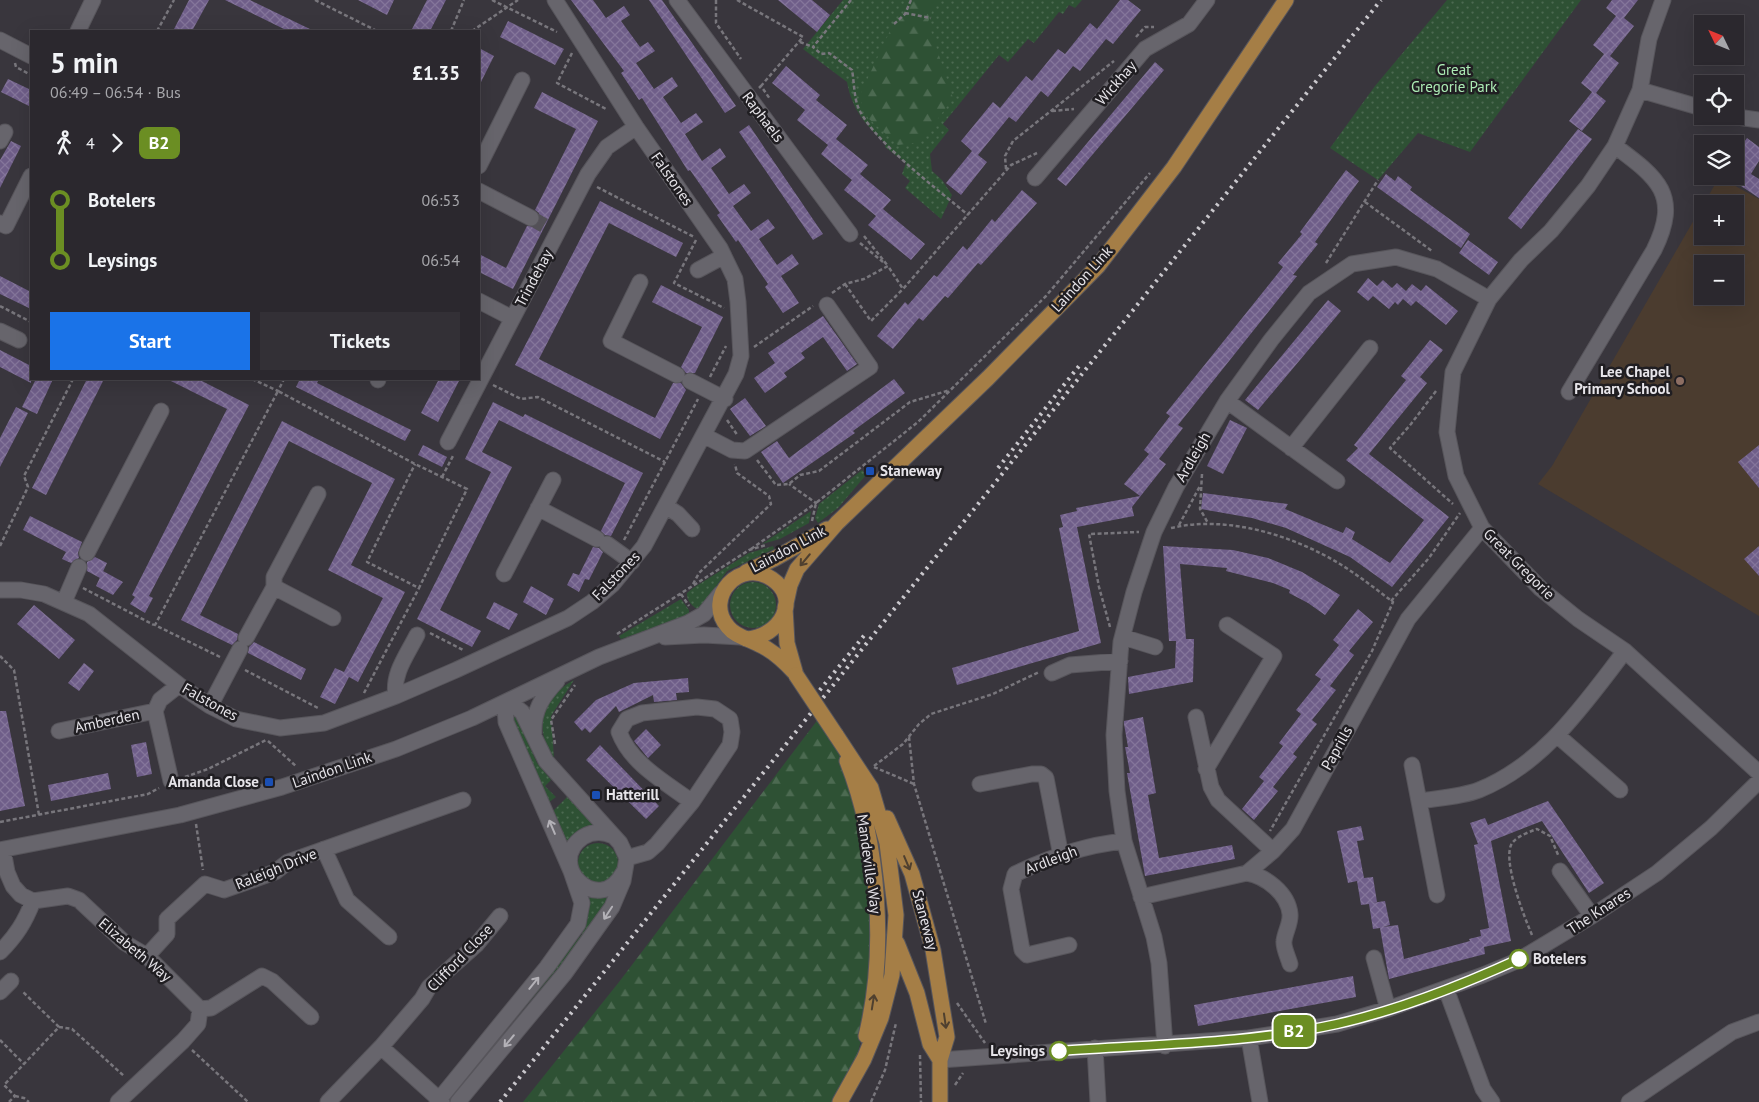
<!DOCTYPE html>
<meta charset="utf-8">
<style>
:root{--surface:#2b282e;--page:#333036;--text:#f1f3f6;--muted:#a6a6aa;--line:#47444a;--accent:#1a73e8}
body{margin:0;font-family:"PT Sans",sans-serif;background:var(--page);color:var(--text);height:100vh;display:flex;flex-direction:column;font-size:19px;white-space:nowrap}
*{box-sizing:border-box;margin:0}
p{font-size:16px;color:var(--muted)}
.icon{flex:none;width:28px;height:28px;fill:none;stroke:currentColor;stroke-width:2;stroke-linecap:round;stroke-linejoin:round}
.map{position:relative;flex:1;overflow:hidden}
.side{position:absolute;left:30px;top:30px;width:450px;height:350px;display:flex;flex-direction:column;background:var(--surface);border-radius:0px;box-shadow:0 5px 20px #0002,0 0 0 1px var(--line)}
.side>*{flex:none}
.badge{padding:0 10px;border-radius:8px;font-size:18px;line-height:32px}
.needle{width:32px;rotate:313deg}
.fabs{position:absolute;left:1694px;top:15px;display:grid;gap:10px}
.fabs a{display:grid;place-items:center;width:50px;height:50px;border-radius:0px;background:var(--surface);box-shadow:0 5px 20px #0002,0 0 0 1px var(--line);font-size:25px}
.map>.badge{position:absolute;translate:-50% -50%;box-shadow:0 0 0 2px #fff}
.legs{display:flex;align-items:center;gap:8px;height:55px;padding:0 20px;font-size:16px}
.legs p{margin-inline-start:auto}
.overview{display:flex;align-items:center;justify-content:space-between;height:85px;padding:0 20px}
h1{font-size:28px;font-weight:700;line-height:38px}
.cta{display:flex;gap:10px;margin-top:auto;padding:10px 20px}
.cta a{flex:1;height:58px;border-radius:0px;background:var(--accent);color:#fff;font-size:20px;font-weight:700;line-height:58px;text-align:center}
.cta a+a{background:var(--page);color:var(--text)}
ul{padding:0 20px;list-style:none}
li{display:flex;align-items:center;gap:18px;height:60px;font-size:19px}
li i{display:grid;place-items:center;width:8px;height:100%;margin:0 6px;background:currentColor}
li i::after{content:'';width:12px;height:12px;margin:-6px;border:4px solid;border-radius:50%;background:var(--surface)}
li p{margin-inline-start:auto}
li:first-child i{background:linear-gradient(#0000 50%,currentColor 0)}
li:last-child i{background:linear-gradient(currentColor 50%,#0000 0)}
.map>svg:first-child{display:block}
</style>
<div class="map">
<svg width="1759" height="1102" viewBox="0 0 1759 1102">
<defs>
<pattern id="grass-dots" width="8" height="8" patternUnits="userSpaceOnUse" patternTransform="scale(1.25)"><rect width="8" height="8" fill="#2e5134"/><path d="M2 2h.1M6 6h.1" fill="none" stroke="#4c6a51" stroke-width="1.8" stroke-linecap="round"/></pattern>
<pattern id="forest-firs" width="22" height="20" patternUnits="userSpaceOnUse" patternTransform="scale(1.25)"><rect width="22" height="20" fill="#2e5134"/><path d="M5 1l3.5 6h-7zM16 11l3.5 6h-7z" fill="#4c6a51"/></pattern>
<pattern id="building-cross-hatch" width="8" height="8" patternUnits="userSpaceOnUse" patternTransform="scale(1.25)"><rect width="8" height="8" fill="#6f5e89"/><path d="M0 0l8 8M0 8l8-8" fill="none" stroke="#84759a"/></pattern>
</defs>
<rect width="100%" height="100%" fill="#39363d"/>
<path fill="#4b3c2f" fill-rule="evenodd" d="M1719 177 1759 199V616L1538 484 1552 466 1702 206V236H1735V204H1704ZM1702 264H1735V296H1702Z"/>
<path fill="url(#grass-dots)" d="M843 0H1082L1075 8 1069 5 1063 14 1059 12 1034 43 1028 39 1008 62 999 55 943 124 949 130 930 154 932 171 942 180 952 195 941 219 905 188 910 181 902 174 906 163 885 147 886 144C866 125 852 110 847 82L803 49Z
M1447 0H1581L1470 152 1418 133 1378 180 1330 148 1375 86Z
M862 470 866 475 838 508 818 523 815 518 819 504Z
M811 511 809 523 780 539 762 544Z
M773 546 774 549 727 571 699 610C693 608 686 600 687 593L693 588 749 553Z
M730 605a23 23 0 1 1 46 0a23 23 0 1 1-46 0Z
M681 599 689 610V616L621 639 619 636Z
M574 680 551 716 554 758 552 760C536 726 538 700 574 680Z
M514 716 517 718 537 763 551 780 545 786 556 797 548 803 511 721Z
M567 797 593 824 577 832 566 843 552 812Z
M578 863a20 20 0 1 1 40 0a20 20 0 1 1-40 0Z
M588 898H610L586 935 498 1039 496 1037 582 934 588 917Z"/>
<path fill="url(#forest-firs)" d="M910 0H936L928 22 953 98 921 142 898 145 868 118 859 97 890 31 901 18Z
M822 714 836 735 864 819 877 972 851 1082 840 1102H523L619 982Z"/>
<path fill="url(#building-cross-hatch)" d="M189 0H209L192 31H173Z
M225 0H250L314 31H288Z
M358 0H394L387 15Z
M427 0H446L430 31H411Z
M571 0H593L606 18 624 6 630 15 621 21 640 47 648 42 655 51 636 63 654 89 672 77 678 86 663 97 681 123 696 113 703 122 685 134 702 161 720 148 726 157 711 168 729 194 744 184 751 193 733 206 751 231 768 219 775 228 759 239 777 265 792 254 799 264 781 276 799 303 783 313 765 287 768 284 738 240 736 242 717 215 720 213 690 170 688 171 642 98 639 100 621 73 624 71Z
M649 0H662L736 106 725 113Z
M778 0H812L830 15 817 32Z
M1120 0H1128L1141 10 1113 44 1106 39 1080 71 1073 66 1048 97 1041 91 1016 122 1009 117 978 155 987 162 961 195 946 183 972 151 961 141 993 102 1000 108 1026 76 1032 81 1058 49 1065 54 1090 23 1097 29Z
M1612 0H1638L1624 18 1634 26 1610 56 1619 63 1596 93 1606 101 1582 131 1569 121 1592 92 1581 83 1604 54 1593 45 1616 16 1606 8Z
M508 21 564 49 555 65 500 37Z
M479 48 494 56 479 86Z
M1155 62 1164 70 1066 186 1057 179Z
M786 66 820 95 816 100 847 125 836 139 868 165 860 174 891 200 883 209 925 244 911 260 868 225 876 216 844 190 852 180 821 154 828 145 797 120 805 110 772 83Z
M8 79 31 90V107L1 92Z
M542 92 598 121 513 289 479 272V254L506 268 527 226H536L539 222V213L535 210 576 129 534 108Z
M749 125 823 234 813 240 739 132Z
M1578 129 1592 139 1521 229 1508 218Z
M1747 138 1759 147V161L1751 174 1759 179V198L1735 182V155Z
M11 141 21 146 0 188V160Z
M1346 170 1359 181 1315 242 1318 244 1293 275 1297 276 1178 425 1183 428 1159 459 1166 464 1132 507 1134 516 1077 527 1101 643 957 685 952 668 1079 631 1059 528 1063 527 1060 515 1077 511 1076 508 1140 496 1124 484 1149 454 1144 450 1170 416 1166 413 1283 267 1278 263 1302 234 1300 232Z
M1386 174 1395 181 1398 176 1412 187 1410 190 1470 234 1461 248 1377 187Z
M1022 190 1037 203 981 265 978 263 948 298 945 296 923 321 919 318 893 349 877 336 905 302 908 305 934 275 937 277 963 246 967 250 992 219 995 222Z
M600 201 683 243 676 257 609 223 539 359 655 418 673 383H681L686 390 660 439 515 365Z
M1468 240 1498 262 1489 275 1459 253Z
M0 276 31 292V309L0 294Z
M1368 278 1377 286 1383 280 1392 288 1397 283 1406 291 1412 284 1421 291 1426 285 1458 311 1446 325 1416 301 1411 306 1403 299 1398 305 1395 302 1389 309 1373 296 1368 301 1357 292Z
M661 285 723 317 695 373H686L681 367 702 327 652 302Z
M1328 300 1341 311 1258 410 1245 400Z
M823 316 857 364 847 371 823 337 801 353 805 358 784 373 787 377 765 393 754 378 775 363 768 353Z
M1430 340 1443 350 1420 377 1427 383 1369 454 1449 517 1392 587 1350 557 1286 528 1252 518 1201 509 1203 493 1288 504 1285 509 1343 533 1346 527 1355 532 1352 539 1390 563 1424 520 1346 460 1358 448 1354 445 1406 380 1401 376Z
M0 350 31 366V383L0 367Z
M36 379H53L37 414 22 407Z
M87 379H104L46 495 32 488Z
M167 379H198L249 405 149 596 153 598 145 613 130 604 135 597 132 595 227 409Z
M300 379H319L317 383 411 430 405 441 296 387Z
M439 379H460L438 422 421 413Z
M894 379 905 393 853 431 855 433 783 483 761 452 777 441 789 458Z
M745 398 766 426 750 436 730 409Z
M493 402 523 417 525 414 643 473 611 536 605 535 601 531 625 483 499 420 482 452 512 467 440 610 481 631 472 647 417 619 491 472 465 459Z
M16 407 28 413 0 467V438Z
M1230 420 1247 428 1223 474 1207 466Z
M282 421 395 479 351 565 405 592 358 682 349 677 335 704 320 697 335 668 344 672 383 598 328 570 372 483 289 441 200 615 238 634 237 640 232 645 181 620Z
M423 445 447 457 442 467 418 455Z
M1759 445V488L1738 462Z
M30 516 82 542 78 553 79 558 71 563 62 559 66 552 23 530Z
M1163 546 1233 550 1268 558 1302 572 1340 595 1325 615 1308 603 1289 593 1290 590 1273 583 1226 571 1227 568 1180 564 1186 639H1194L1193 682 1129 694 1128 677 1175 668 1176 641H1169Z
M1759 546V576L1744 559Z
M593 547 599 548 603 552 589 580 585 579 579 592 567 585 573 573 579 575Z
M95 557 107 563 100 578 87 571V562Z
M103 571 123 582 113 595 96 586Z
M531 586 554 599 546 615 523 602Z
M494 602 518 614 509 630 486 618Z
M34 605 75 640 59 659 17 624Z
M1358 609 1373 622 1349 651 1354 655 1330 686 1336 690 1312 720 1317 724 1293 754 1297 757 1273 787 1278 791 1254 820 1242 809 1264 781 1259 777 1283 746 1279 743 1301 714 1296 710 1321 679 1315 675 1339 645 1333 640Z
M254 642 306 669 301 680 248 653 249 647Z
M84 663 94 671 79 691 68 683Z
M688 678 689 692 676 693 677 700 654 702 653 695 619 712 616 706 590 733 585 728 582 731 574 722 596 700 634 683Z
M0 711H6L25 806 0 811Z
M1143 717 1156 793 1148 795 1159 858 1232 845 1235 859 1145 876 1127 773H1130L1125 747H1128L1124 724V721Z
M646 729 661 745 648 758 634 741Z
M146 742 152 774 137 777 131 745Z
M600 745 659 806 646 819 586 760Z
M108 773 111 789 51 801 48 785Z
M1548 801 1604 883 1589 893 1542 821 1491 841 1511 941 1484 947 1485 954 1389 979 1380 928 1373 929 1369 904 1361 905 1357 881 1348 883 1337 831 1361 826 1364 840 1357 841 1364 878 1373 877 1377 902 1372 903 1385 901 1390 925 1383 927 1398 925 1404 959 1470 941 1469 939 1481 936 1480 930 1489 928 1474 845 1478 844 1470 823 1485 818 1488 825Z
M1353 976 1356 997 1198 1026 1194 1005Z"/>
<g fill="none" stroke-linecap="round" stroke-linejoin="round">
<path stroke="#535057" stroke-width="15" stroke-dasharray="15 8" stroke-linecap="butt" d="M531 218 545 226"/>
<g stroke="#57555b" stroke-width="17">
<path id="minor" d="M677 0 850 234
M1663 0 1649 39 1640 90 1615 146 1588 186 1551 231 1521 260 1489 299 1453 372 1447 432 1456 476 1482 528 1541 589 1578 619 1625 651 1759 773
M78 31 93 0
M0 40 31 56
M1640 90 1702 108
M1730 116 1759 120
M0 141 5 132
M479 166 522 80
M1035 178 1145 49 1189 24 1207 0
M479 191 531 218
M0 223 6 226 31 176
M698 270 724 256
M640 282 611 341 677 375
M479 301 512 318
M0 331 19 340
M378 380V379
M690 381 725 399
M1569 392 1654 250C1681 195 1658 178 1615 146
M1227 401 1337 481
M705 436 732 450 745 451 870 367 827 305
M448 442 588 174 607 147 636 127
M1291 448 1370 348
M667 507 678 514 692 529
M538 508 597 539
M607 544 632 562
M87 553 161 411
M504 574 553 480
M274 587 333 618
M0 590H21L44 594 89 614 179 685 210 706 236 719 280 728 324 723 396 696 456 670 568 618 592 602 613 584 644 546 736 374 741 356 738 302 735 279 720 248 636 127 555 0
M64 602 79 567
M665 637 704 635 740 637
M1123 637 1155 647
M246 638 274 587V577L318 494
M1052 673 1070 665 1120 661
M396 696C392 674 407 655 417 635
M210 706 240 649
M1196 717 1211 787 1218 800 1273 851
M59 731 155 711
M534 733C533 711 542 697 557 681
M1558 736 1620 790
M1412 765 1437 895
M1206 769 1274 656 1227 625
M171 781 155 711 160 700 179 685
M980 784 1032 774H1041L1046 778 1061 856
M1419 801C1438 798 1461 797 1479 790 1544 764 1584 704 1625 651
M613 836C603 831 593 831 583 837 544 864 599 918 623 873
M324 849 347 900 389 937
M0 850 180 815 282 787 396 749 472 718 599 657 688 623 704 614 721 593
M3 850 7 872 13 886 21 895 33 901 68 896 79 900 125 943 147 956 200 1009 198 1024 183 1041 118 1102
M627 858 648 852 657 844 692 802 730 745 732 732 730 719 715 709 697 707 642 713 627 719 619 732C631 764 665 782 692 802
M1560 871 1592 916
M1247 873C1265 876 1288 893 1290 914 1291 923 1285 932 1284 941 1283 947 1288 957 1290 964
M1141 897 1247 873 1273 851 1293 829 1408 619 1482 528
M1069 945 1027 955 1022 950 1011 889 1015 874C1050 857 1086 845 1124 841
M0 952C16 936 25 922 33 901
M147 956 167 934V919L205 884 224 890 275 872 288 862 463 800
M1374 958 1388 1009
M1446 989 1483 1089 1492 1102
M0 992 11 981
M200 1009 211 1008 262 976 272 981 311 1017
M1249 1038 1260 1102
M1165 1046 1159 963 1154 937 1124 841 1117 791 1114 735 1121 642 1134 592 1154 532 1176 487 1227 401 1271 340 1309 293 1352 264 1396 257 1437 269 1489 299
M381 1047 442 1102
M1095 1048 1098 1102
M940 1060 1249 1038 1337 1024 1388 1009 1483 975 1519 960 1592 916 1657 873 1711 828 1759 781
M328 1102 381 1047 422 999 429 987 476 945 500 916
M437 1102 547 967 578 924 582 903 571 871 506 722 505 706 508 701
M458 1102 565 973 612 907 623 881 627 858 620 843 546 761 522 712 508 701
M1629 1102 1732 1032 1759 1022"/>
</g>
<g stroke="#57555b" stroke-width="17">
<path id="major" d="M746 572 774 559 827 529
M746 639C780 637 802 599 772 579 740 557 703 598 728 627 736 637 747 638 758 644 772 650 783 660 794 672
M796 675 787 643 785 608 790 585 797 569 837 523 988 378 1098 266 1174 167 1286 0
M836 735 871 788 887 843 896 915 892 975 881 1018 864 1059 840 1102
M847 761C879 842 887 952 866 1036
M887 818 912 874 933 950 947 1037 940 1060V1102
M897 943 917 993 930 1044 940 1060"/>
</g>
<path stroke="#78767c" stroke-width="2.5" stroke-dasharray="4 2.5" stroke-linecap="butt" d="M315 0 377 31
M492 0 557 32
M716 0V23L741 59
M737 0 803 37 761 86
M851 0 813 47 821 54 829 53 852 70C854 81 854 94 857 104 867 137 940 191 968 215
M905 13 931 18
M894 24 905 14 911 0
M157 31 174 0
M451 31 464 0
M472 31 518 0
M1136 37 1145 27H1154
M800 42 813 47
M572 53 557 83 606 109
M15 63 16 67 31 75
M759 88 761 86 770 99
M1052 111 1074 109
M1006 169 1005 156 1013 141 1114 61
M597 187 694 237
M1365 202 1432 251
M864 236 888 266
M696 240 674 283 724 308
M860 243 883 262
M1326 263 1378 180
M845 284 871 321 903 289
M832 293 845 284 864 279 888 266 903 289 1011 165 1037 153
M0 306 31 322
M754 347 813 306
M710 377 726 346
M252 379 278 391 284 379
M493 385 521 399 538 397 665 462
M1436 391 1411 424 1390 448 1453 504
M727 420 738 436
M757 460 776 485 789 484 800 475 819 471 910 402 950 390
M1202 474 1200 509 1208 523
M442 477 454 454
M812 521 816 503 918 422 1046 296 1150 173
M1179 525 1200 486
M1171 528C1227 515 1292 535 1340 564 1359 576 1376 589 1393 602L1372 651 1270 831
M624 540 698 399
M0 546 28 487 24 476 73 379
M751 549 816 503 789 484
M693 584 699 573 771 504 769 496 737 473 735 464
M83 588 154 625
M681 594 689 606
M1391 601 1429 558 1460 513
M1110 627 1099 587 1089 534 1139 532
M430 633 463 650
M617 634 749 550 766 545
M0 656 14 670 39 815
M220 657 155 625 278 391 415 464 467 489 419 588 367 562 415 464
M245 670 320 709
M364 693 419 588
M909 737 914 784 986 1024
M268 741 297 767
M555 744 551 720 575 685
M874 766 903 744 919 724 931 714 993 694 1039 672
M874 767 914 784
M185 777 208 769 266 740
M0 822 148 794 159 788
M196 824 203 870
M1532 935C1525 919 1500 856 1513 842 1518 836 1529 832 1537 829L1550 836 1559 857
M957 1003 985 1043
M59 1027 72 1029 124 1076
M0 1040 24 1064
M192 1050 248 1102
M920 1055 921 1102
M955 1085 963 1073
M15 1096 24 1098 29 1102
M9 1102 15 1096 4 1085 59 1027 22 991
M871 1102 885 1070 896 1023"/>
<use href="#minor" stroke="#67656c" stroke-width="15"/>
<use href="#major" stroke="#a57e46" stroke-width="15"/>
<path stroke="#cac8cd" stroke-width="4" stroke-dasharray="2.5 5" stroke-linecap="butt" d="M998 468 1079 366
M815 696 867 632
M500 1102 1381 0"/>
<g stroke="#57555b" stroke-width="17" stroke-linecap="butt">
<path id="major-bridge" d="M796 675 836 735"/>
</g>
<use href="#major-bridge" stroke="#a57e46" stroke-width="15"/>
</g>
<defs><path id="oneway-shaft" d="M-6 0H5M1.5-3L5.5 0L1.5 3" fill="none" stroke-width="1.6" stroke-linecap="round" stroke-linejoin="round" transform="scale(1.25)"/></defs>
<g stroke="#4f402f">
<use href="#oneway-shaft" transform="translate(805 560) rotate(130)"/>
<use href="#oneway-shaft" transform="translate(907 863) rotate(67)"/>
<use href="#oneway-shaft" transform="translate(873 1002) rotate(-81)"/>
<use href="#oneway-shaft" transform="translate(945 1021) rotate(82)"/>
</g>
<g stroke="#b3b1b7">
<use href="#oneway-shaft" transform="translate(552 827) rotate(-113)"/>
<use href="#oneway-shaft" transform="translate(608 913) rotate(123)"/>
<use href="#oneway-shaft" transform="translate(534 983) rotate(-51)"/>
<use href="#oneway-shaft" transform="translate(509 1041) rotate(130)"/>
</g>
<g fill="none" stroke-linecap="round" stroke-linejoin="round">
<g stroke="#fff" stroke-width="11">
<path id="line-1" d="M1059 1051C1152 1044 1246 1044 1337 1024 1399 1010 1462 985 1519 959"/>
</g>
<use href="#line-1" stroke="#6b8e23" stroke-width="8"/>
</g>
<circle fill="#8d6e63" stroke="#201e22" stroke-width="2" cx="1680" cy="381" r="5"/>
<g fill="#1a4fb4" stroke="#201e22" stroke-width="2">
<rect x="865" y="466" width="10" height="10" rx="2.5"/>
<rect x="264" y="777" width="10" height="10" rx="2.5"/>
<rect x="591" y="790" width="10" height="10" rx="2.5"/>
</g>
<g fill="#fff" stroke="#6b8e23" stroke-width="2.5">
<circle cx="1519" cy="959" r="9"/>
<circle cx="1059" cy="1051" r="9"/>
</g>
<g text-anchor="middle" stroke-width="5" stroke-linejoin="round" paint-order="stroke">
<g font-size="15" fill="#acebb4" stroke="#201e22">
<text x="1454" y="75">Great<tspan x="1454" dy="17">Gregorie Park</tspan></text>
</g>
<g font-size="15" fill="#e6e4e9" stroke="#201e22">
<text transform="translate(1116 83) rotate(-49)" y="5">Wickhay</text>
<text transform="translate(763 117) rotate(53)" y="5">Raphaels</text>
<text transform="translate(672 179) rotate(55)" y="5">Falstones</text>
<text transform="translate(534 278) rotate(-62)" y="5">Trindehay</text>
<text transform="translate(1082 279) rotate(-48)" y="5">Laindon Link</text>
<text transform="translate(1193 457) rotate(-60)" y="5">Ardleigh</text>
<text transform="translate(788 549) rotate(-28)" y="5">Laindon Link</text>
<text transform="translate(1519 564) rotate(45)" y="5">Great Gregorie</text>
<text transform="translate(616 576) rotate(-46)" y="5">Falstones</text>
<text transform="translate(210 702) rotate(29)" y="5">Falstones</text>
<text transform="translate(107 721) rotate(-12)" y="5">Amberden</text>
<text transform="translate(1337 748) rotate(-61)" y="5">Paprills</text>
<text transform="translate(332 770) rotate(-19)" y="5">Laindon Link</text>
<text transform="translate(1051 860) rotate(-21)" y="5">Ardleigh</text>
<text transform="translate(869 864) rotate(82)" y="5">Mandeville Way</text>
<text transform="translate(276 869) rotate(-22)" y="5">Raleigh Drive</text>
<text transform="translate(1599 911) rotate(-33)" y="5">The Knares</text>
<text transform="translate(925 920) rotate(75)" y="5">Staneway</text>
<text transform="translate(135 950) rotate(40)" y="5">Elizabeth Way</text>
<text transform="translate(460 958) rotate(-46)" y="5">Clifford Close</text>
</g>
<g font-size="15" font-weight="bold" fill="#e6e4e9" stroke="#201e22" text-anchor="end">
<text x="1670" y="377">Lee Chapel<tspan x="1670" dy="17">Primary School</tspan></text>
<text x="880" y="476" text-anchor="start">Staneway</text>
<text x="259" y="787">Amanda Close</text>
<text x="606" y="800" text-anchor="start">Hatterill</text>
</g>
<g font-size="15" font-weight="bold" fill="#e6e4e9" stroke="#201e22" text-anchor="start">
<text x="1533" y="964">Botelers</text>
<text x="1045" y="1056" text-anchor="end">Leysings</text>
</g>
</g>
</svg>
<div class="fabs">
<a><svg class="needle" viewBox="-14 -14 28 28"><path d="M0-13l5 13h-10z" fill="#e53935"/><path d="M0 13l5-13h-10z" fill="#a6a6aa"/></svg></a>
<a><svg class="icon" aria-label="locate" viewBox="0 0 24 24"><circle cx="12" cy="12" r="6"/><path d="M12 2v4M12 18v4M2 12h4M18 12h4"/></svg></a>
<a><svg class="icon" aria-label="layers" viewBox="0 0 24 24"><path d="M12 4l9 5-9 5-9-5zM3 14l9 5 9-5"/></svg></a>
<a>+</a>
<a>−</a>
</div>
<b class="badge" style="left:1294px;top:1031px;background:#6b8e23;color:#fff">B2</b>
<section class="side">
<div class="overview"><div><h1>5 min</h1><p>06:49 – 06:54 · Bus</p></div><b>£1.35</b></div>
<div class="legs"><svg class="icon" aria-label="walk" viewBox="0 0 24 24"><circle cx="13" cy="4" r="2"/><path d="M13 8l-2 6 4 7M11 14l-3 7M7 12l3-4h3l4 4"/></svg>4<svg class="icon" aria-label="forward" viewBox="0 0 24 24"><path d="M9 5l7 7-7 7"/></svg><b class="badge" style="background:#6b8e23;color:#fff">B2</b></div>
<ul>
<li><i style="color:#6b8e23"></i><b>Botelers</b><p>06:53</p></li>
<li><i style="color:#6b8e23"></i><b>Leysings</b><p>06:54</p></li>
</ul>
<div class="cta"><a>Start</a><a>Tickets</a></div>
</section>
</div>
